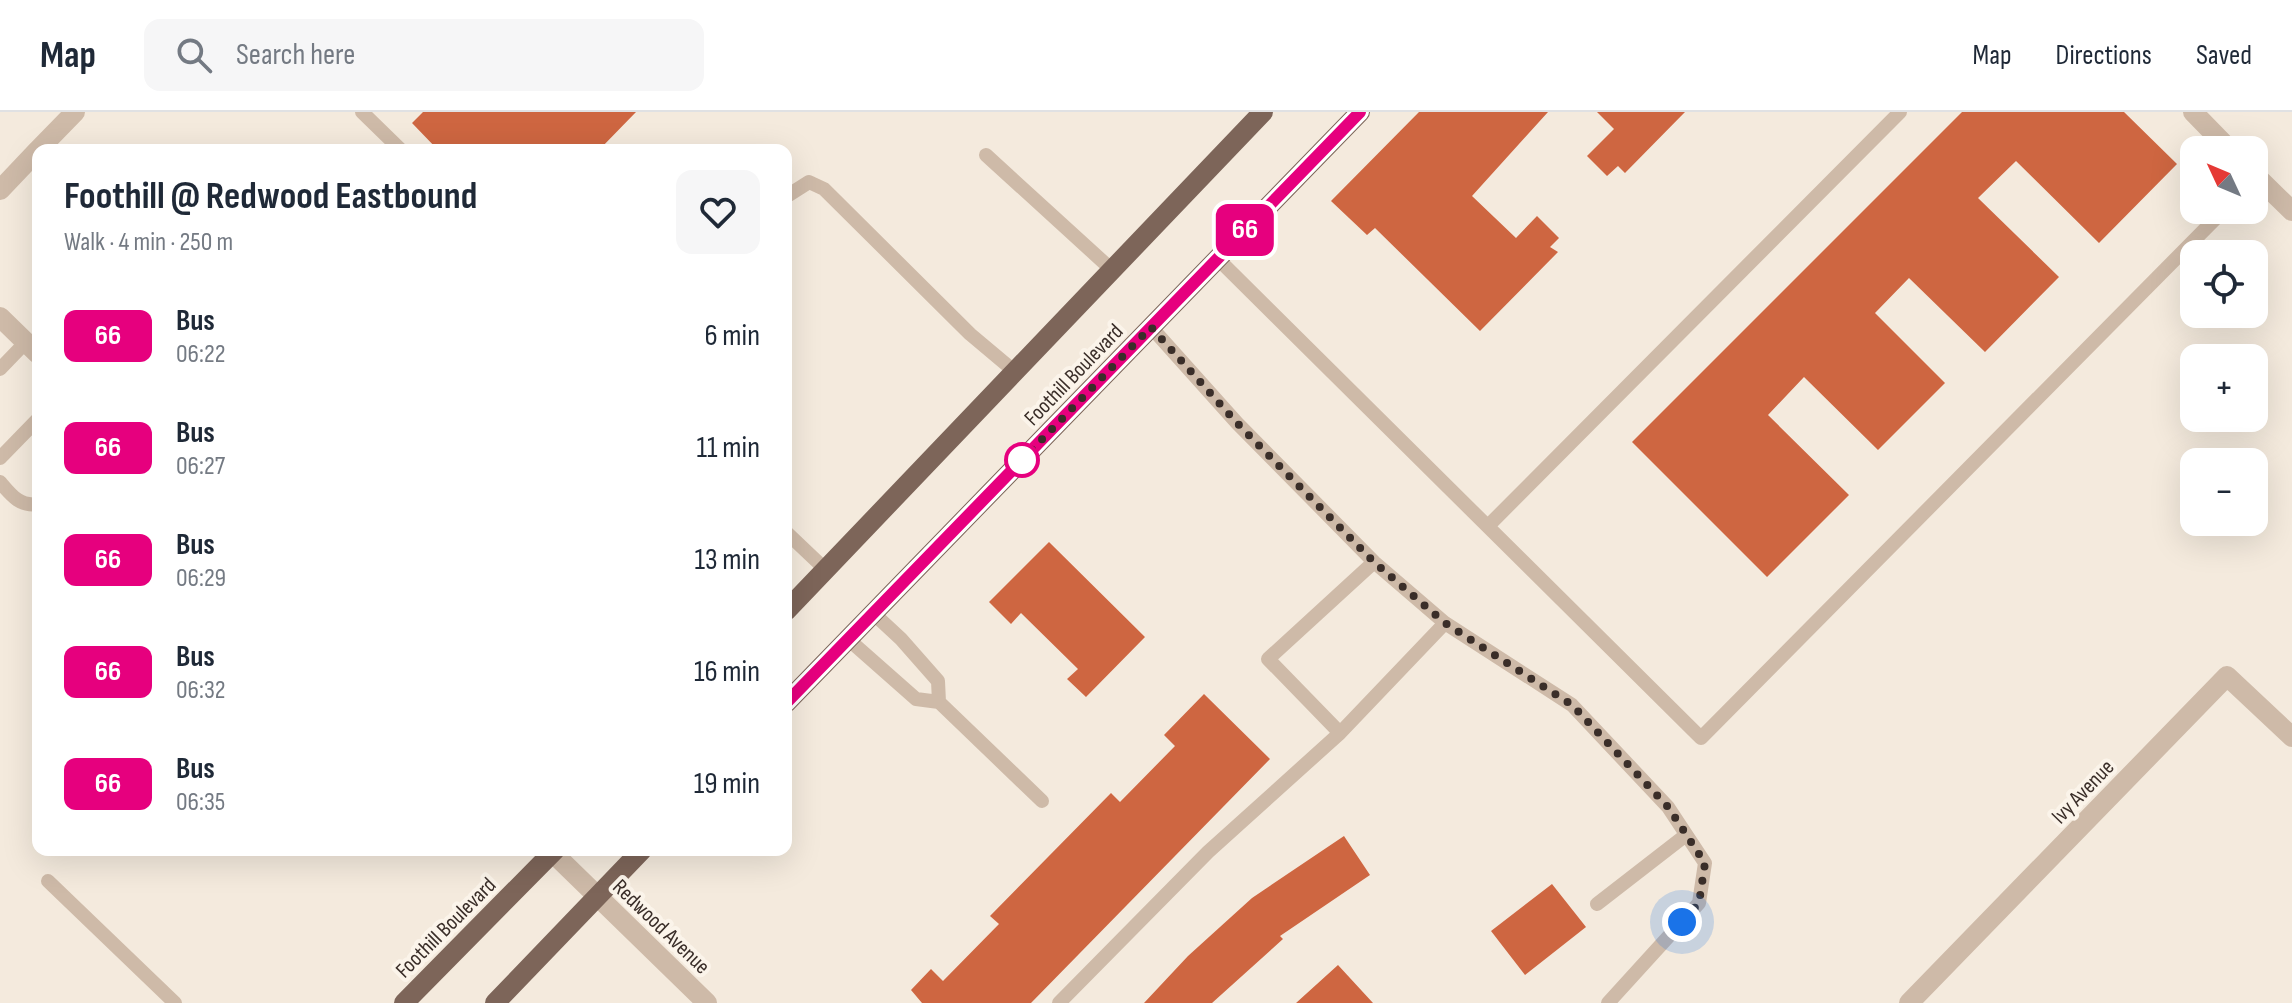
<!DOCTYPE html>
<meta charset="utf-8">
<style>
:root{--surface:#fff;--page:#f6f6f7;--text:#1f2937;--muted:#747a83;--line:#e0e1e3}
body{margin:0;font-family:"Sofia Sans Condensed",sans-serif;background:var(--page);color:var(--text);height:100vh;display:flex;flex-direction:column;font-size:30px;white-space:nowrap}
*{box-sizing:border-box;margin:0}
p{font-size:26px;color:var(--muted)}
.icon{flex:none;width:44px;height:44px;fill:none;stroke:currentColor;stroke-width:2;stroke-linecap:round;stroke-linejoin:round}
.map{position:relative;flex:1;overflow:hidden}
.panel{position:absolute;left:32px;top:32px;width:760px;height:712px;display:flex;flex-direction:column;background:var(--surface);border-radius:16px;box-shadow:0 8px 32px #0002}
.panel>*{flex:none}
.badge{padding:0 16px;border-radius:12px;font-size:28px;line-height:52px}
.needle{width:52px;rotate:314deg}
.fabs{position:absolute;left:2180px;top:24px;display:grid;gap:16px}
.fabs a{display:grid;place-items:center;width:88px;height:88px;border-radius:16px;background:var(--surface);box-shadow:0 8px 32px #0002;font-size:40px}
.you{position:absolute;width:40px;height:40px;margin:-20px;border:6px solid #fff;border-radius:50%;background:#1a73e8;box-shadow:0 0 0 12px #1a73e833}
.map>.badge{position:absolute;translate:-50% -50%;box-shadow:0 0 0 4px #fff}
.round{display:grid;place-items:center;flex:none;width:84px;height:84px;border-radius:16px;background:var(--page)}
.overview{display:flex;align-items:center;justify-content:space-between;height:136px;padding:0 32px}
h1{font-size:38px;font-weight:700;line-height:60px}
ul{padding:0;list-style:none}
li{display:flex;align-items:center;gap:24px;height:112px;padding:0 32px}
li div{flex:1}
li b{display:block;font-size:30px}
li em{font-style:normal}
li .badge{min-width:88px;font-weight:700;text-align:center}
header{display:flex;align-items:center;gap:48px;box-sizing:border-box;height:112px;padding:0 40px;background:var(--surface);border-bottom:2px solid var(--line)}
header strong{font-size:38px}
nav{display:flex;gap:44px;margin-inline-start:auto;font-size:28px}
.search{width:560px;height:72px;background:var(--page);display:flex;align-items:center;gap:20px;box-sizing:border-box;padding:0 28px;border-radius:16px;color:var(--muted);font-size:30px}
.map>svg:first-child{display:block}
</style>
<header>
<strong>Map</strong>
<div class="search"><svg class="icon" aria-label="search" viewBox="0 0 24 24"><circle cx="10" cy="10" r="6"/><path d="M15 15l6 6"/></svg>Search here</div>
<nav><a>Map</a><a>Directions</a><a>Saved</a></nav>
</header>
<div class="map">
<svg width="2292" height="891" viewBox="0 0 2292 891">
<rect width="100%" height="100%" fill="#f4eadd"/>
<path fill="#ce6641" d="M423 0H636L599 38H438L412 11Z
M1419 0H1548L1472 84 1516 126 1537 104 1559 126 1550 135 1558 140 1480 219 1375 116 1367 123 1331 89Z
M1597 0H1685L1625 61 1618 54 1607 64 1587 44 1614 17Z
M1962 0H2124L2177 52 2099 131 2016 49 1978 86 2059 165 1985 240 1909 166 1875 201 1945 271 1878 338 1804 265 1768 303 1849 383 1767 465 1632 330Z
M1049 430 1145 525 1086 585 1067 567 1078 557 1021 501 1011 512 989 490Z
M1204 582 1270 647 1031 891H922L911 878 931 857 943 869 999 812 990 804 1111 681 1120 690 1175 634 1164 623Z
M1344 724 1370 763 1280 824 1283 827 1212 891H1144L1188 844 1252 786Z
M1552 772 1586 815 1525 863 1491 819Z
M1338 853 1373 891H1296Z"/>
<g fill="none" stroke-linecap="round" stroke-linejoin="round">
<path stroke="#cebaa8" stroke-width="14" d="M362 0 401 38
M986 43 1111 157
M787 84 809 70 824 77 970 222 1014 259
M1217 146 1701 626 2224 98
M1151 215 1237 311 1374 450 1445 511 1572 593 1668 695 1705 751 1699 791 1608 891
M0 257 26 230
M0 346 38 307
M0 370C11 383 20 395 38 392
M1488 414 1900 0
M786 420 826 458
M873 501 901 527 938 569 939 590
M848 527 916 587 939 590 1042 689
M1340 621 1445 511
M48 769 175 891
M1597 792 1686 723
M1059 891 1208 740 1340 621 1268 547 1374 450"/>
<path stroke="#cebaa8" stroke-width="20" d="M2193 0 2230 38
M38 38 75 0
M2254 62 2292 99
M0 78 38 38
M0 205 38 242
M550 738 707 891
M1909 891 2227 564 2292 625"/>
<path stroke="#7d6559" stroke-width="20" d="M786 499 1263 0
M786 591 1360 0
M404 891 555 738
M495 891 642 738"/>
</g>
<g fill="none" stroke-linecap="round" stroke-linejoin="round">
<g stroke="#fff" stroke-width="18">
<path id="line" d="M786 591 1360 0"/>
</g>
<use href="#line" stroke="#e6007e" stroke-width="12"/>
<path stroke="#3a2e29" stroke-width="8" stroke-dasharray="0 14.4" d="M1022 348 1151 215 1237 311 1374 450 1445 511 1572 593 1668 695 1705 751 1699 791 1682 810"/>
</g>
<circle fill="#fff" stroke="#e6007e" stroke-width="4" cx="1022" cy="348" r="16"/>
<g text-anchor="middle" stroke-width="8" stroke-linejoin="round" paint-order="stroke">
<g font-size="22" fill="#3a2e29" stroke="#fbf4ea">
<text transform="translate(1073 262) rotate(-46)" y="8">Foothill Boulevard</text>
<text transform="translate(2082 679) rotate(-46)" y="8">Ivy Avenue</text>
<text transform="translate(662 814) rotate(44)" y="8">Redwood Avenue</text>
<text transform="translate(445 815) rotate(-45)" y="8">Foothill Boulevard</text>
</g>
</g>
</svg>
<div class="fabs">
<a><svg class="needle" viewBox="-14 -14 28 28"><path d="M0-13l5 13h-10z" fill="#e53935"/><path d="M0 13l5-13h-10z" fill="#747a83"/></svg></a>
<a><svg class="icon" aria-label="locate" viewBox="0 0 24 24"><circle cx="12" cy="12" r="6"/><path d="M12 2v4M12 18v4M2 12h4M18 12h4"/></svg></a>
<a>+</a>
<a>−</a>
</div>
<div class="you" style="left:1682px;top:810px"></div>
<b class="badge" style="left:1245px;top:118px;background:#e6007e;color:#fff">66</b>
<section class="panel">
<div class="overview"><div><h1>Foothill @ Redwood Eastbound</h1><p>Walk · 4 min · 250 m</p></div><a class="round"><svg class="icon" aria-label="heart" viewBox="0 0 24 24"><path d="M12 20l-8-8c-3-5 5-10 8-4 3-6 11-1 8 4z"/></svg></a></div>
<ul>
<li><span class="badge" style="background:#e6007e;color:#fff">66</span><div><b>Bus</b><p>06:22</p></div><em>6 min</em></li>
<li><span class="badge" style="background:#e6007e;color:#fff">66</span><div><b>Bus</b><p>06:27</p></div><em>11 min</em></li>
<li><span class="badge" style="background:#e6007e;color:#fff">66</span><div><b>Bus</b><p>06:29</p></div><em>13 min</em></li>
<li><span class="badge" style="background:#e6007e;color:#fff">66</span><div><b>Bus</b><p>06:32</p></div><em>16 min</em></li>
<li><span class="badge" style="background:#e6007e;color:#fff">66</span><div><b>Bus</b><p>06:35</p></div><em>19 min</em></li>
</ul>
</section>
</div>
